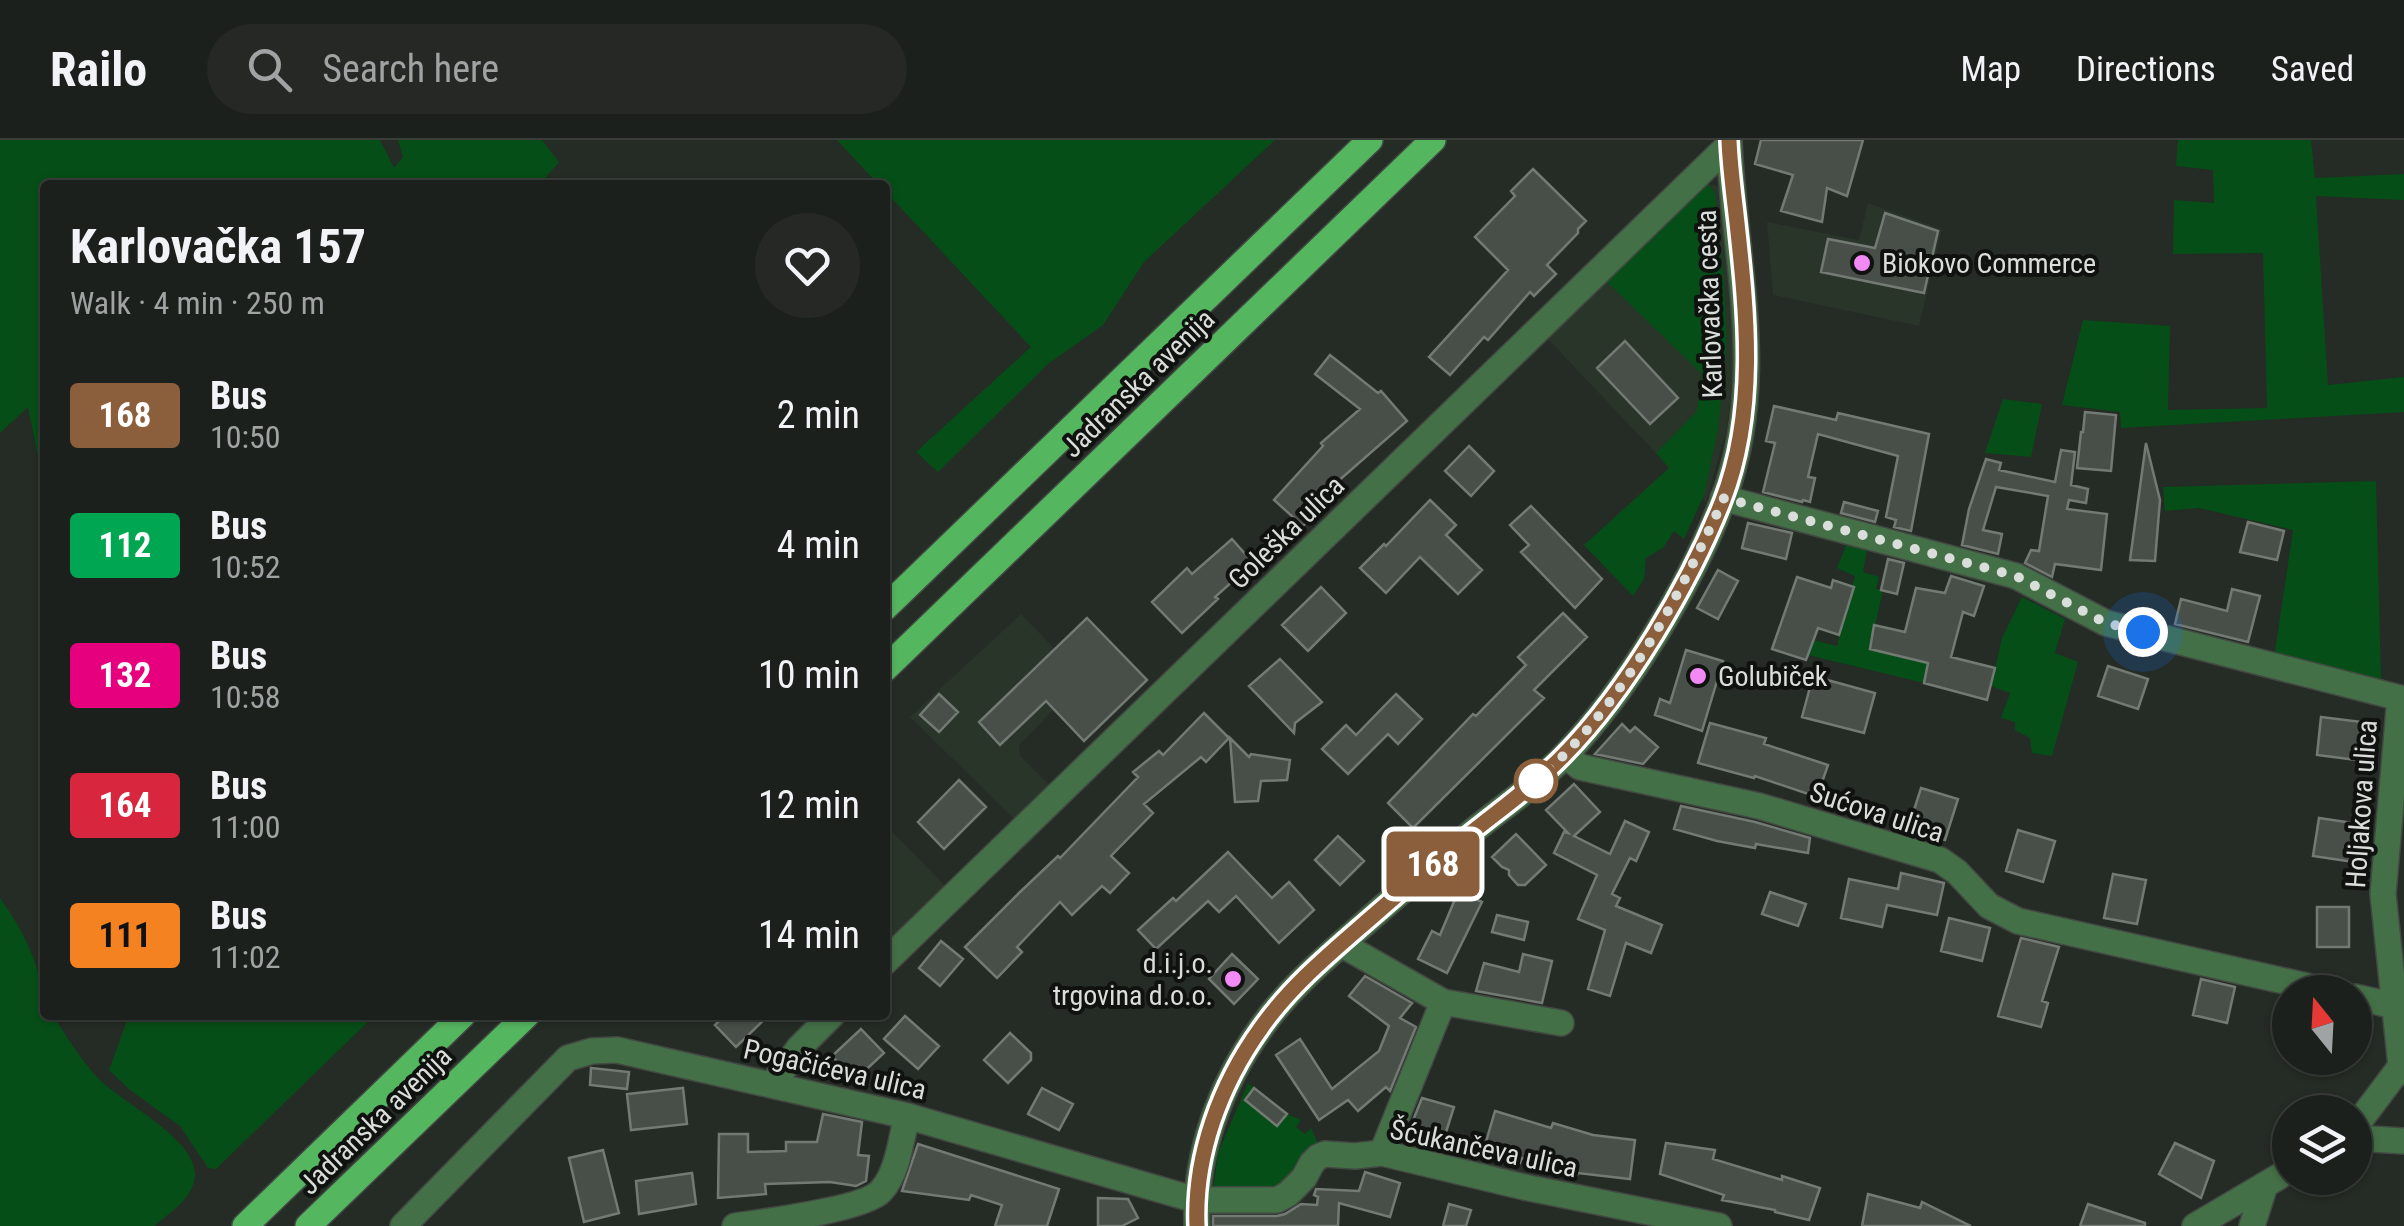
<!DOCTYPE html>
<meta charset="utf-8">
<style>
:root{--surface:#1c201c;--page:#252825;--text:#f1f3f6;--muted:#a0a3a3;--line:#3a3e3b}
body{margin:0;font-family:"Roboto Condensed",sans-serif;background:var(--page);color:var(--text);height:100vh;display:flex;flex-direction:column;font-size:38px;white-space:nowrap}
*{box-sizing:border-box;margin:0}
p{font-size:32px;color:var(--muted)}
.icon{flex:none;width:55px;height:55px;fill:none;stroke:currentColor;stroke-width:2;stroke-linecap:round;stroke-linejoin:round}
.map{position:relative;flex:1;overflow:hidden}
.sheet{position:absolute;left:40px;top:40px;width:850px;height:840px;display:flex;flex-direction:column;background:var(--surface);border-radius:10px;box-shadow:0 2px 8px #0004,0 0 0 2px var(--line)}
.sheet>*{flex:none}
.badge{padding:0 20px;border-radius:8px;font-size:35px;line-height:65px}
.needle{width:65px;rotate:342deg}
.fabs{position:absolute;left:2272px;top:835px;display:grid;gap:20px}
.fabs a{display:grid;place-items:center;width:100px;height:100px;border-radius:50%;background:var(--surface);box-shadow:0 2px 8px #0004,0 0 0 2px var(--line);font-size:50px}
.you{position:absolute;width:50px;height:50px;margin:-25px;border:8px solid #fff;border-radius:50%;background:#1a73e8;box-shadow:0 0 0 15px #1a73e833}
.map>.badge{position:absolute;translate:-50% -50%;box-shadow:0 0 0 5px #fff}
.round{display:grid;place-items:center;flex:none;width:105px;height:105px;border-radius:52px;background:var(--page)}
.summary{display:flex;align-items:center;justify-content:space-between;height:170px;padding:0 30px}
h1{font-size:48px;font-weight:700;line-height:75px}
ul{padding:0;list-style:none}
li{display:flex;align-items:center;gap:30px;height:130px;padding:0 30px}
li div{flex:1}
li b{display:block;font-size:38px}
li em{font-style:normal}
li .badge{min-width:110px;font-weight:700;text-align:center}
header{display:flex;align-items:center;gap:60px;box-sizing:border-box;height:140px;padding:0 50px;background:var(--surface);border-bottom:2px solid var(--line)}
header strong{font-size:48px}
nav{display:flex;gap:55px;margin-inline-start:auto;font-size:35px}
.search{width:700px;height:90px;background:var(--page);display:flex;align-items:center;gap:25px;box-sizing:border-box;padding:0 35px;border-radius:55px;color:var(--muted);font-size:38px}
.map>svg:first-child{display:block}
</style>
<header>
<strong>Railo</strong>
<div class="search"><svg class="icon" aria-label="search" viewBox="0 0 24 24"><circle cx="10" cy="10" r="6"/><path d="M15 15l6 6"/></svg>Search here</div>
<nav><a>Map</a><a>Directions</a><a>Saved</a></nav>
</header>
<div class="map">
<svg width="2404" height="1086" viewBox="0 0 2404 1086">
<rect width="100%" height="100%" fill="#252b25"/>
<path fill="#2a352a" d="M1708 44 1718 46 1722 51 1735 180 1734 228 1727 288 1706 362 1669 327 1548 199 1607 142 1695 50Z
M1868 63 1942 89 1919 186 1773 155 1767 82 1859 100Z
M1021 474 1083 538 1019 606 1020 616 1052 648 1017 682 910 577Z
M885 684 949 750 885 811Z"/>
<path fill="#064e17" d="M0 0H380L394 28 403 17 398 0H542L559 22 539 45H45V351L28 267 0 293Z
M837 0H1275L1144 122 1103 185 1048 224 938 332 916 312 1031 207 885 51V45H879Z
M2178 0H2311L2315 38 2404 34V60L2316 56 2328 245 2404 237V272L2121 288 2120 272 2062 265 2083 180 2170 186 2168 270 2267 268 2263 113 2173 114 2174 60 2214 63 2213 30 2176 26Z
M1708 44 1715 53 1724 141 1727 203 1718 290 1704 355 1684 399 1674 391 1663 408 1646 418 1644 439 1633 456 1584 405 1669 328 1656 313 1697 271 1702 234 1607 142 1695 50Z
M2003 259 2042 264 2031 317 1985 313Z
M2376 341 2381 539 2274 518 2293 390 2199 368 2165 371 2163 347Z
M1847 403 1867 410 1863 432 1879 437 1876 449 1883 450 1870 509 1919 520 1931 511 1924 543 1808 515 1813 500 1837 506 1855 436 1837 428Z
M2022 457 2065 479 2055 513 2078 522 2052 616 2032 613 2030 598 2015 590V582L2001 578 2010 553 1991 546 2002 498Z
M0 758C24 791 45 833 45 875H53C66 896 81 920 98 938 122 963 192 996 195 1033 196 1057 170 1072 155 1086H0Z
M129 875H375L216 1029 208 1028 180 986 130 950 109 930Z
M1248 943 1254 948 1245 960 1277 986 1287 974 1301 980 1296 987 1305 994 1311 988 1321 1010 1275 1050 1213 1051 1218 1013Z"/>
<path fill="#484e48" stroke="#737a73" stroke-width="2.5" d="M1761 0H1863L1847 56 1827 48 1822 82 1781 71 1793 35 1755 24Z
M1533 29 1586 81 1578 89V93L1547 125 1556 134 1534 156 1530 152 1488 200 1484 197 1450 235 1429 217 1508 130 1475 97 1515 56 1511 51Z
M1885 73 1938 91 1924 153 1821 132 1828 99 1875 108Z
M1625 201 1678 258 1650 284 1597 228Z
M1330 215 1378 253 1381 251 1407 281 1328 350 1332 353 1303 386 1274 360 1323 306 1321 303 1360 269 1315 234Z
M1774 266 1836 280 1838 273 1929 294 1911 391 1894 387 1896 380 1886 377 1898 316 1818 294 1808 337 1815 338 1810 362 1803 360 1802 362 1763 352 1775 303 1766 301Z
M2085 272 2116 275 2111 331 2077 328 2081 292H2083Z
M2146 303 2160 360 2155 421 2130 420Z
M1469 306 1494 331 1471 356 1445 331Z
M2061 310 2075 312 2071 345 2088 349 2086 363 2069 360 2067 369 2107 374 2101 430 2055 424 2052 437 2025 423 2031 410 2039 411 2048 356 1996 347 1983 390 2002 394 1998 414 1962 405 1969 369 1986 319 2001 323 1999 330 2055 342Z
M1430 360 1456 385 1446 395 1482 430 1458 454 1420 417 1386 453 1360 428 1384 404 1386 406Z
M1844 362 1878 371 1875 382 1841 373Z
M1531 366 1602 439 1575 468 1521 412 1529 405 1510 385Z
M2248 382 2284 391 2277 420 2240 412Z
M1748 383 1792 393 1786 419 1742 408Z
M1232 399 1253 423 1215 457 1218 459 1182 493 1152 462 1187 428 1192 434Z
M1888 419 1904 423 1897 454 1881 450Z
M1718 430 1738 441 1718 479 1697 468Z
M1951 436 1984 446 1974 476 1963 472 1951 517 1995 528 1987 560 1924 543 1928 523 1870 509 1874 485 1905 492 1916 448 1945 453Z
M1797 437 1831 448 1833 440 1854 447 1839 495 1818 488 1806 520 1772 509Z
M1321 447 1346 473 1308 511 1282 485Z
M2232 449 2260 456 2248 502 2175 484 2181 459 2227 471Z
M1563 473 1587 497 1534 550 1544 558 1413 688 1388 663 1473 574 1476 576 1526 525 1518 517Z
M1087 478 1147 540 1084 601 1046 561 1000 605 979 582Z
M1686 510 1723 521 1702 591 1655 575 1660 559 1670 563Z
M1280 519 1322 562 1295 583 1294 593 1249 546Z
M2108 526 2148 539 2138 569 2098 556Z
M1813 536 1875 553 1864 593 1802 577Z
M939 554 958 572 939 592 920 575Z
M1396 554 1422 579 1398 604 1388 594 1348 634 1322 609 1346 585 1356 595Z
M1204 573 1229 598 1206 622 1201 617 1144 664 1153 673 1111 716 1129 733 1110 753 1102 746 1072 775 1060 762 1017 807 1022 812 997 838 965 807 1019 753 1058 716 1060 718 1138 637 1133 632 1159 611 1163 615Z
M2321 577 2362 582 2357 620 2317 615Z
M1710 583 1766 598 1764 604 1828 625 1817 657 1755 636 1754 638 1698 623Z
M1622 584 1630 592 1635 587 1658 607 1643 624 1595 614Z
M1230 598 1249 617 1251 614 1290 620 1287 640 1261 641 1258 661 1235 662Z
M959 640 986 667 944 709 918 682Z
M1574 644 1600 672 1574 696 1610 714 1625 681 1649 692 1636 721 1630 718 1612 754 1620 758 1616 766 1662 785 1651 813 1626 803 1610 856 1588 849 1605 790 1578 779 1597 735 1554 713 1564 692 1568 693 1546 670Z
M1921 648 1958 659 1945 700 1908 689Z
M1681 666 1755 682 1810 698 1808 713 1756 704 1755 708 1717 701 1674 689Z
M2319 678 2360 684 2354 722 2313 716Z
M2018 690 2055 701 2043 742 2006 731Z
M1516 694 1546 725 1525 745H1518L1509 735V730L1502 727 1492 717Z
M1338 696 1364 721 1340 745 1315 720Z
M1228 712 1272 758 1289 742 1314 770 1279 803 1236 756 1219 772 1208 761 1156 809 1138 790 1173 758 1176 761Z
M1901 733 1944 743 1937 775 1887 765 1882 787 1841 778 1849 739 1898 749Z
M2113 734 2146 740 2137 784 2104 778Z
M1458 752 1482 762 1447 833 1418 819 1432 791 1440 795Z
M1770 752 1806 764 1798 786 1762 774Z
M2317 767H2349V807H2317Z
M1497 775 1528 782 1524 800 1492 792Z
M1949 778 1990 788 1982 821 1941 811Z
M2021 798 2059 807 2042 861 2048 863 2041 887 1998 876Z
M941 801 963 819 940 846 919 828Z
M1232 814 1258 839 1234 864 1209 839Z
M1523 814 1552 821 1542 863 1476 851 1484 823 1519 832Z
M1365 836 1412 863 1400 878 1416 887 1390 951 1386 947 1358 971 1348 960 1319 980 1276 915 1300 899 1332 949 1379 911 1389 886 1349 856Z
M2201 839 2235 847 2227 883 2193 875Z
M725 875H769L736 907 715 885Z
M905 876 939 906 918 929 884 899Z
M861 889 884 913 855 940 832 916Z
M1010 893 1031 913V920L1008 943 984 920Z
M591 928 629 932 627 949 590 945Z
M683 948 687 984 631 990 627 954Z
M1042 948 1073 964 1059 990 1028 974Z
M1254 948 1287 974 1277 986 1245 960Z
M1422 958 1454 967 1441 1008 1406 998Z
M1495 971 1551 988 1553 983 1593 995 1635 1000 1630 1039 1578 1033 1577 1035 1522 1018 1520 1023 1483 1012Z
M823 974 862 982 858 1015 869 1016 866 1041 856 1046 830 1042 765 1044 766 1054 718 1058 719 994H748V1012L786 1011V1002H817Z
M1666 1003 1715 1010 1713 1019 1782 1040V1036L1820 1048 1809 1080 1775 1072V1070L1722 1060 1724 1055 1660 1034Z
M2175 1003 2214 1021 2201 1058 2159 1034Z
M918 1004 1059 1049 1047 1086H995L1002 1065 971 1055 969 1060 902 1051Z
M603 1010 619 1073 584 1082 569 1018Z
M1365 1032 1400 1043 1390 1077 1339 1063 1338 1086H1213V1076H1277L1285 1074 1301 1064 1317 1065 1318 1057 1314 1055 1316 1049 1359 1051Z
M692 1033 696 1064 639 1074 636 1041Z
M1868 1054 1920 1068 1922 1062 1971 1086H1862Z
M1098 1058 1128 1059 1138 1078 1122 1086H1098Z
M1449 1064 1471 1070 1466 1086H1443Z
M2088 1064 2145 1083V1086H2080Z"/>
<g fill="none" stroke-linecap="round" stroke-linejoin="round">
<g stroke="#424842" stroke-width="28">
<path id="minor" d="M1723 358 2016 436 2106 483 2400 558 2383 754 2401 926 2404 932
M1565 615 1580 627 1759 666 1940 720 1957 732 1989 766 2018 781 2333 852
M1341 804 1443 862 1382 1013
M885 822 1729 5
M2355 857 2395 866H2404
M1443 862 1561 883
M772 945 799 908 832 875
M2355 987 2401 926
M2355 998 2404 1001
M403 1086 568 918 592 911 617 910 907 976 1196 1060H1277L1288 1054 1304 1038 1312 1023 1318 1017 1325 1014 1355 1016 1382 1013 1524 1047 1719 1086
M735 1086C763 1082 865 1069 881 1051 898 1033 901 999 907 976
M1197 1086C1194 1016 1220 945 1261 888 1291 845 1334 811 1373 776 1407 746 1442 717 1477 688 1506 665 1538 643 1564 616 1627 551 1691 444 1723 360 1769 238 1734 123 1729 0
M2195 1086 2290 1030
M2252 1086 2265 1045"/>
</g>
<g stroke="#424842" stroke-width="28">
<path id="major" d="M885 468 1370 0
M885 529 1433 0
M245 1086 463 875
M308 1086 527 875"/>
</g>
<use href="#minor" stroke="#447047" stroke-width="25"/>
<use href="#major" stroke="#55b660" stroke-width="25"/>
</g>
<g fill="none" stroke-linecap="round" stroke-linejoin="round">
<g stroke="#fff" stroke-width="22">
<path id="line" d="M1197 1086C1194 1016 1220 945 1261 888 1291 845 1334 810 1373 776 1405 748 1438 720 1471 693 1502 668 1536 644 1564 615 1627 551 1690 444 1723 360 1757 272 1747 174 1737 83 1734 55 1730 28 1729 0"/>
</g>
<use href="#line" stroke="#8b5e3c" stroke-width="15"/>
<path stroke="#dadeda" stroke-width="10" stroke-dasharray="0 18" d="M1536 641C1622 568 1678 459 1724 358L2016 436 2106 483 2143 492"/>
</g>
<g fill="#f18af4" stroke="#101210" stroke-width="4">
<circle cx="1862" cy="123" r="10"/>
<circle cx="1698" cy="536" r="10"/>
<circle cx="1233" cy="839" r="10"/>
</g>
<circle fill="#fff" stroke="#8b5e3c" stroke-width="5" cx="1536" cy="641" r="20"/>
<g text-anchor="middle" stroke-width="8" stroke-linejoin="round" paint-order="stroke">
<g font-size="28" fill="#dadeda" stroke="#101210" text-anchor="start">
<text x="1882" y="133">Biokovo Commerce</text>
<text x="1718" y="546">Golubiček</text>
<text x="1213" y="833" text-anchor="end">d.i.j.o.<tspan x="1213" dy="32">trgovina d.o.o.</tspan></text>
</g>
<g font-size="28" fill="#dadeda" stroke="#101210">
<text transform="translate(1709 164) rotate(-92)" y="10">Karlovačka cesta</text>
<text transform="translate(1138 243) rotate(-44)" y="10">Jadranska avenija</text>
<text transform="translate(1286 392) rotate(-44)" y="10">Goleška ulica</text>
<text transform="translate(2361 664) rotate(-86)" y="10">Holjakova ulica</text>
<text transform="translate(1877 672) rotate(18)" y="10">Sućova ulica</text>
<text transform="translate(835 929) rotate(13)" y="10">Pogačićeva ulica</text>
<text transform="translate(375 980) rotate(-44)" y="10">Jadranska avenija</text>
<text transform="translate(1484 1008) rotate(12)" y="10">Šćukančeva ulica</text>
</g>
</g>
</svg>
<div class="fabs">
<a><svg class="needle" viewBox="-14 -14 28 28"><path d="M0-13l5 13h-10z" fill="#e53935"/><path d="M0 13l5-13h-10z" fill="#a0a3a3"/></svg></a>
<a><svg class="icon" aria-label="layers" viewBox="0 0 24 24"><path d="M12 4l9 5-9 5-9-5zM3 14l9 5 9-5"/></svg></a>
</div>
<div class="you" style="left:2143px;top:492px"></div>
<b class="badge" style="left:1433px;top:724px;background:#8b5e3c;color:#fff">168</b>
<section class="sheet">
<div class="summary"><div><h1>Karlovačka 157</h1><p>Walk · 4 min · 250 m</p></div><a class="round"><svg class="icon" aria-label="heart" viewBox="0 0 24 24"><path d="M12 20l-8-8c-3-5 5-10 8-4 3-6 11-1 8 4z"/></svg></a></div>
<ul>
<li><span class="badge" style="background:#8b5e3c;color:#fff">168</span><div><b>Bus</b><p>10:50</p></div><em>2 min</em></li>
<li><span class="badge" style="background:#00a651;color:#fff">112</span><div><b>Bus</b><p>10:52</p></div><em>4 min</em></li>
<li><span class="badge" style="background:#e6007e;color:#fff">132</span><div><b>Bus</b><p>10:58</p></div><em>10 min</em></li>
<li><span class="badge" style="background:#d7263d;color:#fff">164</span><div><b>Bus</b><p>11:00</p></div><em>12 min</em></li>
<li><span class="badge" style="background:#f58220;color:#111">111</span><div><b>Bus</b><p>11:02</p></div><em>14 min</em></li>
</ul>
</section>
</div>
